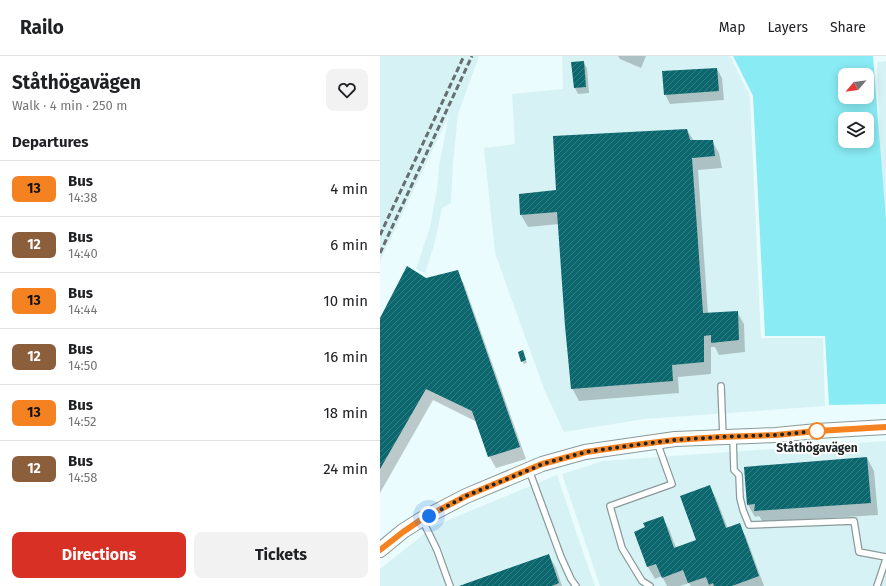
<!DOCTYPE html>
<meta charset="utf-8">
<style>
:root{--surface:#fff;--page:#f2f2f2;--text:#202124;--muted:#757577;--line:#e0e0e0;--accent:#d93025}
body{margin:0;font-family:"Fira Sans",sans-serif;background:var(--page);color:var(--text);height:100vh;display:flex;flex-direction:column;font-size:15px;white-space:nowrap}
*{box-sizing:border-box;margin:0}
p{font-size:13px;color:var(--muted)}
.icon{flex:none;width:22px;height:22px;fill:none;stroke:currentColor;stroke-width:2;stroke-linecap:round;stroke-linejoin:round}
.map{position:relative;flex:1;overflow:hidden}
.details{display:flex;flex-direction:column;background:var(--surface);width:380px}
.details>*{flex:none}
.badge{padding:0 8px;border-radius:6px;font-size:14px;line-height:26px}
.needle{width:26px;rotate:241deg}
.fabs{position:absolute;left:458px;top:12px;display:grid;gap:8px}
.fabs a{display:grid;place-items:center;width:36px;height:36px;border-radius:8px;background:var(--surface);box-shadow:0 2px 10px #0003;font-size:20px}
.you{position:absolute;width:20px;height:20px;margin:-10px;border:3px solid #fff;border-radius:50%;background:#1a73e8;box-shadow:0 0 0 6px #1a73e833}
.map>.badge{position:absolute;translate:-50% -50%;box-shadow:0 0 0 2px #fff}
h2{padding:0 12px;font-size:15px;line-height:36px}
.round{display:grid;place-items:center;flex:none;width:42px;height:42px;border-radius:8px;background:var(--page)}
.head{display:flex;align-items:center;justify-content:space-between;height:68px;padding:0 12px}
h1{font-size:19px;font-weight:700;line-height:30px}
.button{display:flex;gap:8px;margin-top:auto;padding:8px 12px}
.button a{flex:1;height:46px;border-radius:8px;background:var(--accent);color:#fff;font-size:16px;font-weight:700;line-height:46px;text-align:center}
.button a+a{background:var(--page);color:var(--text)}
ul{padding:0;list-style:none}
li{display:flex;align-items:center;gap:12px;height:56px;padding:0 12px;border-top:1px solid var(--line)}
li div{flex:1}
li b{display:block;font-size:15px}
li em{font-style:normal}
li .badge{min-width:44px;font-weight:700;text-align:center}
header{display:flex;align-items:center;gap:24px;box-sizing:border-box;height:56px;padding:0 20px;background:var(--surface);border-bottom:1px solid var(--line)}
header strong{font-size:19px}
nav{display:flex;gap:22px;margin-inline-start:auto;font-size:14px}
main{display:flex;flex:1;min-height:0}
.map>svg:first-child{display:block}
</style>
<header>
<strong>Railo</strong>
<nav><a>Map</a><a>Layers</a><a>Share</a></nav>
</header>
<main>
<section class="details">
<div class="head"><div><h1>Ståthögavägen</h1><p>Walk · 4 min · 250 m</p></div><a class="round"><svg class="icon" aria-label="heart" viewBox="0 0 24 24"><path d="M12 20l-8-8c-3-5 5-10 8-4 3-6 11-1 8 4z"/></svg></a></div>
<h2>Departures</h2>
<ul>
<li><span class="badge" style="background:#f58220;color:#111">13</span><div><b>Bus</b><p>14:38</p></div><em>4 min</em></li>
<li><span class="badge" style="background:#8b5e3c;color:#fff">12</span><div><b>Bus</b><p>14:40</p></div><em>6 min</em></li>
<li><span class="badge" style="background:#f58220;color:#111">13</span><div><b>Bus</b><p>14:44</p></div><em>10 min</em></li>
<li><span class="badge" style="background:#8b5e3c;color:#fff">12</span><div><b>Bus</b><p>14:50</p></div><em>16 min</em></li>
<li><span class="badge" style="background:#f58220;color:#111">13</span><div><b>Bus</b><p>14:52</p></div><em>18 min</em></li>
<li><span class="badge" style="background:#8b5e3c;color:#fff">12</span><div><b>Bus</b><p>14:58</p></div><em>24 min</em></li>
</ul>
<div class="button"><a>Directions</a><a>Tickets</a></div>
</section>
<div class="map">
<svg width="506" height="530" viewBox="0 0 506 530">
<defs>
<pattern id="building-hatch" width="6" height="6" patternUnits="userSpaceOnUse"><rect width="6" height="6" fill="#0b676e"/><path d="M-1 1l2-2M0 6l6-6M5 7l2-2" fill="none" stroke="#377d82"/></pattern>
</defs>
<rect width="100%" height="100%" fill="#eafcfd"/>
<path fill="#d7f2f4" d="M0 0H99L78 58 73 107 71 147 62 152 55 186 45 217 36 213 50 171 57 134 59 110 69 59 0 205Z
M182 0H350L370 40 381 282H443L445 350 264 363 184 376 164 333 115 197 104 92 135 88 132 38 183 33Z
M506 5V170L501 119 497 6Z
M506 385V530H220L182 418 223 405Z
M177 419 202 493 215 530H0V513L54 470Z"/>
<path fill="#89ebf4" fill-rule="evenodd" d="M353 0H493L506 164V348L449 349 445 280H385L373 40ZM465 19H487V41H465ZM465 63H487V85H465Z"/>
<path fill="#0003" d="M238 0H266L261 12 240 3Z
M203 6 207 12 209 37 198 38 195 32 193 7Z
M337 13 342 22 344 44 290 48 285 38Z
M307 74 314 85H332L339 97 342 112 318 114 328 258 357 256 364 268 365 296 339 299 335 291H331V318L298 321 299 337 199 345 192 332 179 168 148 171 141 159 177 135Z
M77 216 84 228 146 403 116 412 109 400 97 366 53 344 0 437V264L46 223Z
M144 298 147 307 144 308 142 305Z
M487 402 494 415 498 459 383 466 379 460 375 461 368 449Z
M329 430 336 442 348 473 359 469 366 481 384 530H311L309 527 300 530H287L282 520 275 523 268 511 255 476 266 472 282 461 289 473 296 492 318 484Z
M169 500 176 512 182 530H81Z"/>
<path fill="url(#building-hatch)" d="M204 5 206 31 194 32 191 6Z
M337 12 339 35 284 39 282 15Z
M307 73 310 84H333L335 100 312 102 323 257 358 255 359 284 331 287V279L324 280V306L292 309 293 325 191 333 185 270 177 156 140 159 139 138 176 134 173 80Z
M27 210 46 222 78 214 140 391 108 401 92 355 46 333 0 413V262Z
M143 294 146 304 141 306 138 296Z
M487 401 491 447 374 455 375 448 367 449 364 411Z
M330 429 346 472 360 467 379 520 352 530H334L333 527 329 529 326 521 308 527 303 514 282 522 276 508 267 511 254 476 265 471 263 467 283 460 294 492 316 484 300 440Z
M169 498 179 527 172 530H79Z"/>
<g fill="none" stroke-linecap="round" stroke-linejoin="round">
<g stroke="#8a9a9b" stroke-width="8">
<path id="service" d="M341 330 343 381
M353 381 354 414 359 419 360 442 363 454 369 469 474 465 479 496 506 501
M149 414 181 501 191 523 196 530
M42 463 57 494 70 530
M270 530 262 525 242 492 230 450 292 428 277 386
M497 530 506 503"/>
</g>
<g stroke="#8a9a9b" stroke-width="16">
<path id="tertiary" d="M0 494 23 475 42 463 86 440 162 408 205 396 295 383 396 379 437 375 506 371"/>
</g>
<use href="#service" stroke="#fff" stroke-width="5.5"/>
<use href="#tertiary" stroke="#fff" stroke-width="14"/>
<path stroke="#656f70" stroke-width="3" stroke-dasharray="6 3" stroke-linecap="butt" d="M0 179 84 0
M0 197 92 0"/>
</g>
<g fill="none" stroke-linecap="round" stroke-linejoin="round">
<g stroke="#fff" stroke-width="9">
<path id="line" d="M0 494 23 476 42 463 86 440 162 408 206 396 254 389 295 384 340 381 396 379 437 375 506 371"/>
</g>
<use href="#line" stroke="#f58220" stroke-width="6"/>
<path stroke="#1f2526" stroke-width="4" stroke-dasharray="0 7.2" d="M49 460 86 440 149 414 162 408 206 396 254 389 295 384 340 381 396 379 437 375"/>
</g>
<circle fill="#fff" stroke="#f58220" stroke-width="2" cx="437" cy="375" r="8"/>
<g text-anchor="middle" stroke-width="4" stroke-linejoin="round" paint-order="stroke">
<g font-size="12" font-weight="bold" fill="#1f2526" stroke="#fff">
<text x="437" y="396">Ståthögavägen</text>
</g>
</g>
</svg>
<div class="fabs">
<a><svg class="needle" viewBox="-14 -14 28 28"><path d="M0-13l5 13h-10z" fill="#e53935"/><path d="M0 13l5-13h-10z" fill="#757577"/></svg></a>
<a><svg class="icon" aria-label="layers" viewBox="0 0 24 24"><path d="M12 4l9 5-9 5-9-5zM3 14l9 5 9-5"/></svg></a>
</div>
<div class="you" style="left:49px;top:460px"></div>
</div>
</main>
